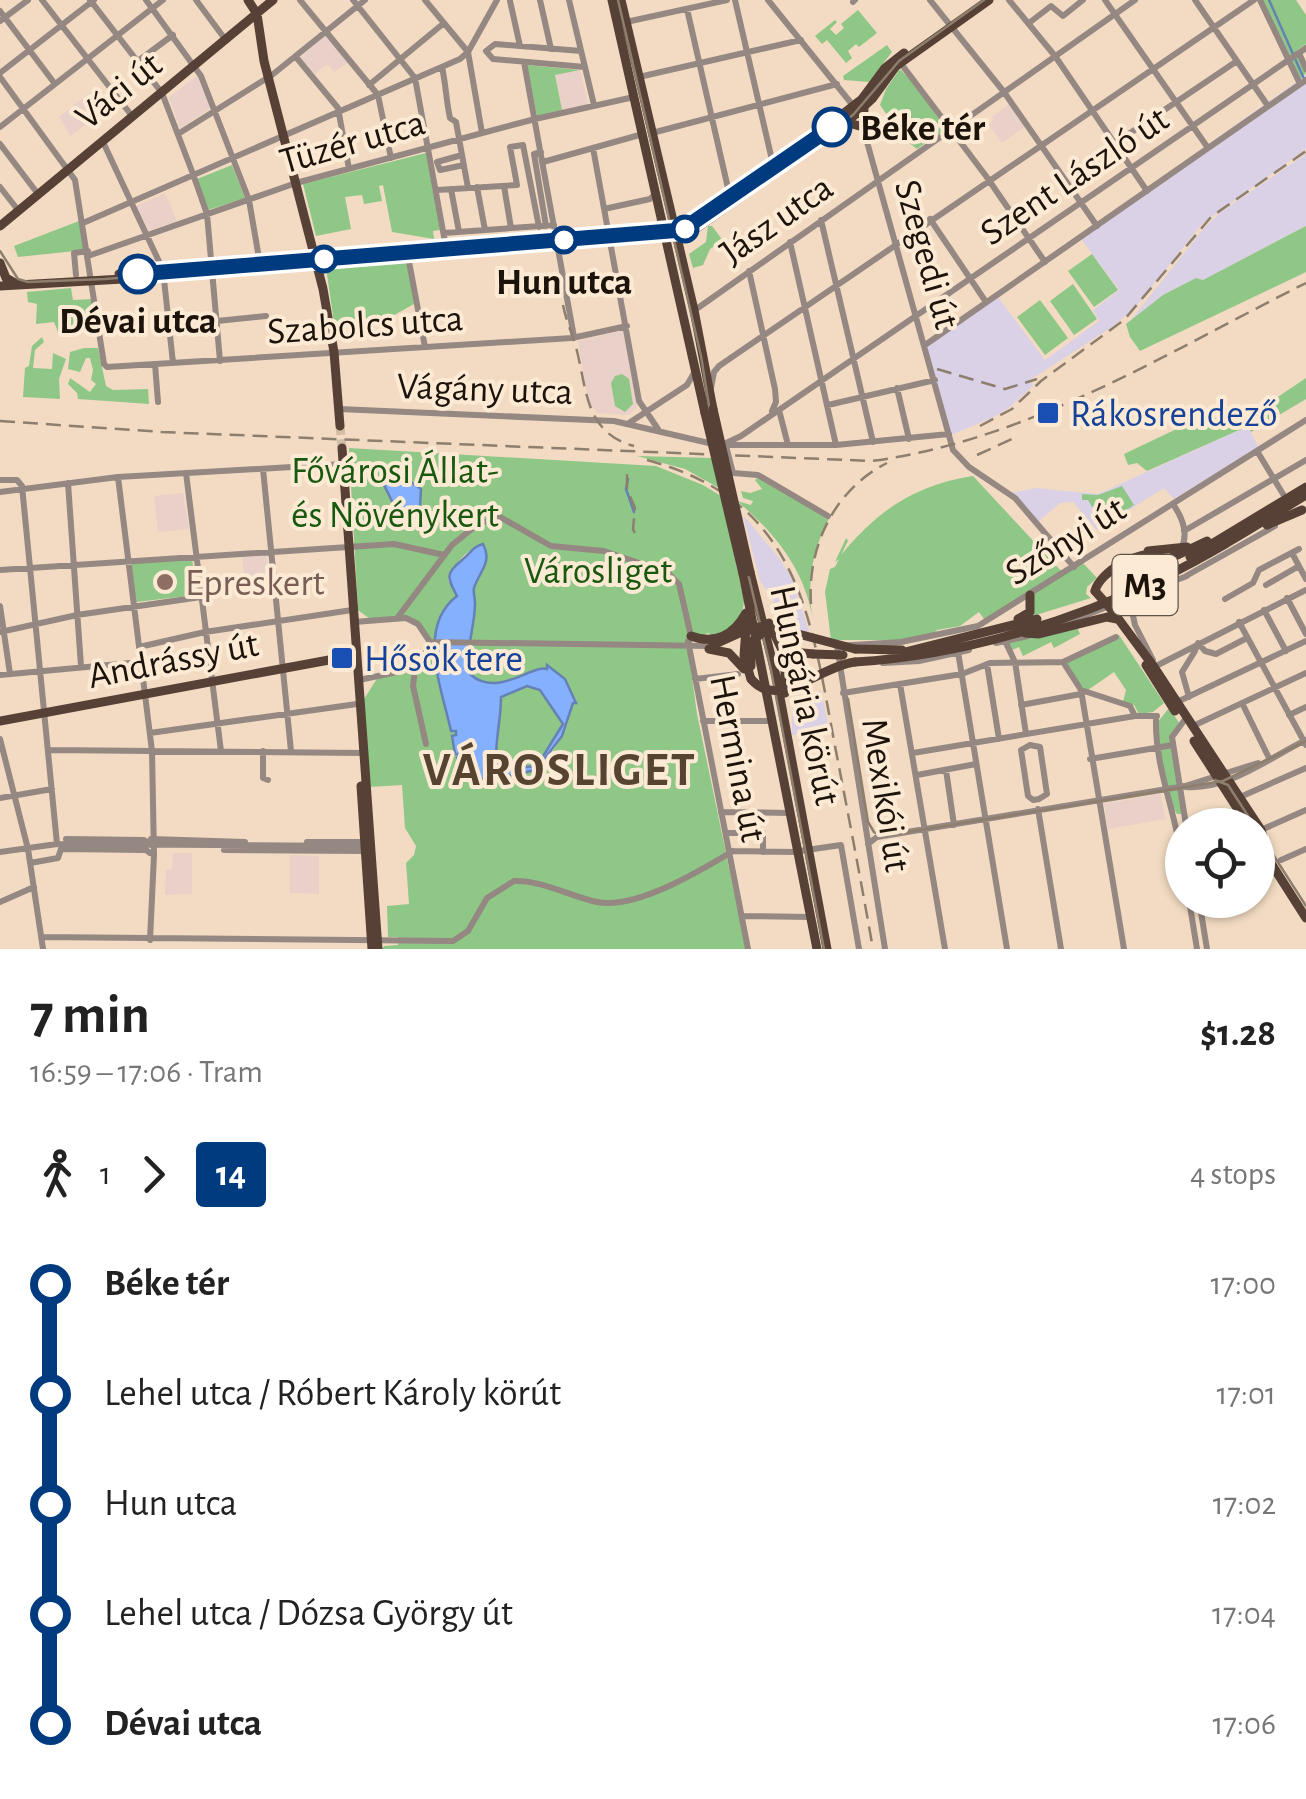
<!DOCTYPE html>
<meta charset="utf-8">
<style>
:root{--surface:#fff;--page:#f2f2f2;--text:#222;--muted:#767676}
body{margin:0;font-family:"Alegreya Sans",sans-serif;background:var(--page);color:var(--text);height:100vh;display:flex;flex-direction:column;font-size:38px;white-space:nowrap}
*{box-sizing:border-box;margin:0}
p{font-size:32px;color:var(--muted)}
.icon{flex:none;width:55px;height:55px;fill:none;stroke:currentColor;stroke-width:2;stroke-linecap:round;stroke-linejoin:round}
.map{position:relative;height:949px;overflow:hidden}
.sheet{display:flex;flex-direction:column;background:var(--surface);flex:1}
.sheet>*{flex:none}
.badge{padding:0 20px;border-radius:8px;font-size:35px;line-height:65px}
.controls{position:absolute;left:1165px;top:808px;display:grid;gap:20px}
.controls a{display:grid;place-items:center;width:110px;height:110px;border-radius:50%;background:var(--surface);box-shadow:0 2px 8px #0004;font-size:50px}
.map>.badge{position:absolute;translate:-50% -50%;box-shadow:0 0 0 5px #fff}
.legs{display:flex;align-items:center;gap:15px;height:110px;padding:0 30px;font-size:32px}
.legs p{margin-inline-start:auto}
.head{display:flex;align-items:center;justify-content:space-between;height:170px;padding:0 30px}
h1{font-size:55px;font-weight:700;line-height:75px}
ul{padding:0 30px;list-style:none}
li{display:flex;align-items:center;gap:35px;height:110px;font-size:38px}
li i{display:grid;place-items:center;width:15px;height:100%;margin:0 12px;background:currentColor}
li i::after{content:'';width:25px;height:25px;margin:-12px;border:8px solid;border-radius:50%;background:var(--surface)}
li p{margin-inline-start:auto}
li:first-child i{background:linear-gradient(#0000 50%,currentColor 0)}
li:last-child i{background:linear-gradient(currentColor 50%,#0000 0)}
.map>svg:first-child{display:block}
</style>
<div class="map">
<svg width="1306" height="949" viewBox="0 0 1306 949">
<rect width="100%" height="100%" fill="#f2dbc2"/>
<path fill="#dad1e6" d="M1306 75V149L1202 224 1134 309 1112 327 1030 380 1034 385 1010 407 994 417 946 437 922 344 995 293 1045 360 1099 321 1093 310 1119 290 1079 236Z
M1306 154V226L1203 280 1196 278 1163 295 1130 321 1205 227 1221 212Z
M1248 426 1258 447 1174 499 1164 488 1097 530 1073 502 1060 503 1038 522 1012 493 1035 488 1098 494Z
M743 515 780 559 792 579 812 641 789 639 774 614 772 607 774 600 760 581Z
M821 691 829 729 792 735V698Z"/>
<path fill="#e9d0c8" d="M325 36 349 62 334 72 327 64 315 74 300 57Z
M580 70 588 104 562 110 555 74Z
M198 75 211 108 180 128 169 97Z
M92 91 103 104 96 110 99 114 71 136 59 117Z
M1009 104 1026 126 1002 143 988 124 994 120 992 117Z
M165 193 177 221 149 231 136 206Z
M624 330 637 407 628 415 597 413 588 400 578 341Z
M183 493 189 529 158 532 154 496Z
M266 554 269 584 245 585 242 555Z
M1161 794 1165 819 1108 829 1104 804Z
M173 853H192V894L165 895 166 870 172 869Z
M290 855 319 856V894L290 893Z"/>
<path fill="#8fc787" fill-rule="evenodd" d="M1262 0H1296L1306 15V44L1296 51 1306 73 1300 80Z
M858 10 877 33 859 47 856 44 848 51 852 58 846 63 827 40 822 44 815 36 835 20 837 22 830 29 836 35 844 28 841 24Z
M887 45 892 52 869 82 844 80 843 76Z
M527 65 580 70 555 75 562 110 537 116Z
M900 69 914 83 946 129 917 149 904 139 880 105 886 89Z
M426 153 440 230 433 231 434 239 392 232 383 185 379 186 382 201 364 204 362 195 345 197 351 229 316 236 303 184Z
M232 165 245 198 208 210 197 179Z
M79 221 85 250 18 257 14 246Z
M708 226H712L727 246 726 251 716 245 710 249 703 265 693 268 689 254 706 242Z
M1306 226V272L1140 351 1130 337 1126 324 1163 295 1196 278 1203 280Z
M1092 254 1118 290 1094 307 1068 271Z
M407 260 414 304 389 318V322L334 323 326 267Z
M1073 284 1097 319 1074 335 1050 301Z
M71 288 73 300 92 299 96 324 67 327 65 332H58L54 322 36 324 37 304 28 302 27 292Z
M1040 300 1068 338 1045 355 1017 317Z
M42 337 44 342 35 350 33 368 52 369 53 353 66 359 59 379 60 399 23 397 25 368 29 366 32 346Z
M84 348H98L106 386 113 390 148 389 149 404 78 399 77 393 68 384 70 378 90 392 96 384 91 380 93 370 90 358H86L80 372 68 369 70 352Z
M622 374 629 379 633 404 625 412 615 406 611 383 615 376Z
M1306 378V399L1251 432 1248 426 1147 471 1137 463 1128 465 1124 454 1187 424 1208 421 1237 408 1245 419Z
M349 448 656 466 703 485 721 496 744 600C743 622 732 628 713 636L708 633 687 641 697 714 746 949H382L384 946 398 945V937H388L387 906 409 904 406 863 414 855 416 846 405 828 402 785 369 787 364 699 378 677 416 668 430 642 410 619 371 620 358 610ZM483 544C493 562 479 572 474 588 472 593 475 598 475 603 475 628 464 651 471 675 497 699 533 663 550 669 595 686 561 745 540 768L486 780 468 775 459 761 460 754 452 736 457 735 456 730 452 731C442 688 416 628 457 596L448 580C452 566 468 548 483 544Z
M637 456 712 458 719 488 685 469Z
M973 476 1064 574 1083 563 1097 578 1087 587 1086 594 1091 598 1023 619 1031 596 984 619 979 612 960 626 937 630 934 634 901 640H831L825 592 830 569 835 567 839 559 835 562 846 538 848 541 841 555C878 510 915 485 973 476Z
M758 477 829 518C813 550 807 579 812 615 803 567 773 531 737 501L751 505 753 501 743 498 741 491 750 493 762 489 755 480Z
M1122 486 1134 505 1111 520 1098 504 1092 507 1088 500H1082V494L1098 495Z
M192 558 197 595 136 602 131 562Z
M1077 627 1080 634 1054 648 1051 642 1023 656 1019 647 1012 650 1007 642Z
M1119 635 1164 703 1153 712 1139 714 1134 705 1123 702 1126 690 1114 672 1088 690 1079 686 1065 661Z
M527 686 540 690 563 725 537 766 504 770 496 763C495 741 501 720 501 697Z
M1169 708 1180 724 1170 737 1184 811 1181 814H1177L1167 798 1157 723Z"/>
<path fill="#85b0fe" stroke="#6681b5" stroke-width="2.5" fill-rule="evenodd" d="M399 473 403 483 411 482 421 489 420 505 398 513 384 485 392 483Z
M483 544C493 562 479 572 474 588 473 593 475 598 475 603 475 628 464 651 471 675 498 698 533 664 547 669V665L565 679 576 703H573L562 736 536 770 487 780 468 775 457 758 460 754H455L452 736 456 735V731H451C442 689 416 627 457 596 447 577 445 574 462 560 471 553 472 547 483 544ZM527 686 540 690 563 724 537 766 502 769 496 763C495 741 501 720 501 697Z"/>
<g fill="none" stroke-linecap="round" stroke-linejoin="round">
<path stroke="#6681b5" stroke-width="2.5" d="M1269 0 1305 81
M422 468 423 469
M424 471V472
M628 479 626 489 634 512
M410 529 408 515 414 514 416 521"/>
<path stroke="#d2bda7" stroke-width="9" stroke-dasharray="9 4.5" stroke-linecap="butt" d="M340 426 342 448"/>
<path stroke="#958781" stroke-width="6" d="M42 0 132 116
M90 0 162 93 193 174 207 214 220 361
M146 0 201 76 249 200 260 264
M196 0 225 39
M300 0 378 95 391 158
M353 0 415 78 447 253
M425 0 468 52 482 133
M540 0 551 49
M569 0 594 105
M735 0 775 173
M768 0 855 108
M930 0 1004 92 1097 226
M1009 0 1055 56 1147 191
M1105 0 1208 148
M1195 0 1268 106
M1260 0 1300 84
M510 1 520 46
M853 2 855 0
M687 9 730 197
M0 11 55 84
M0 21 28 0
M626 22 727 0
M1029 23 1051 6 1063 16 1083 0
M581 51 495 44 486 51 493 59 585 67
M1299 53 1306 69
M296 57 338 108 349 169
M138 61 173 35
M899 61 986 176 1045 262
M524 62 574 337
M442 67C446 85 446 100 450 118L456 122 468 188
M0 73 94 0
M0 77 75 180 104 364 107 367 572 338 627 326
M639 77 801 40
M369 85 444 23
M862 124 953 450 969 467 1015 498 1074 567
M0 127 163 0
M652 133 837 84
M178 134 272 75 365 0
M103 142 163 270 173 363
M0 144 38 194
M593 148 639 401 658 429
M541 152 534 154 546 226
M462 155 437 162 440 170 464 165
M1096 156 1237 61
M543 162 643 134
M504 186 511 228
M0 187 18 210
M477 187 485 230
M451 189 459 232
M437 190 517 185 510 147 523 145 539 227
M604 209 650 199 656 193
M930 219 986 302
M821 220 873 442
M83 223 460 59 468 52 497 0
M444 233 554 225
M790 242 836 445
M407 251 425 347
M88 256 296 183 535 119 634 97
M749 271 775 389 776 402 772 411
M76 275 74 253 88 251
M695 310 1135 0
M217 321 266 316
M925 345 1306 80
M155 364 158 402
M711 388 714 372 719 366 1254 0
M897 388 909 439
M828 405 935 380
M339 409 614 421 713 444
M779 410 788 445
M629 423 687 385 694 373
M722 445 741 436 1306 48
M726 445H836L949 434
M726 446 733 473 758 475 828 516
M1257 451 1283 494
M263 469 291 751
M186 473 221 751
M118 477 152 751 154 855 150 940
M0 480H17L22 486 57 844
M68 483 81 666
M0 492 118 477 343 464
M1173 504C1182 517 1189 534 1181 549
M1184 531 1306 460
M1292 553 1306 579
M0 570 394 544 444 555
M1186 576 1275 526
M1266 585 1299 566
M1287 598 1306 634
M1225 599 1253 583 1259 570 1299 549
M0 606 10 674
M1264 610 1286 651
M398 617 452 545 478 524 500 517 551 546 604 551 668 573 679 584 691 636 689 642
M354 622 406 618 418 624 430 642
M1239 622 1306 745
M1063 624 1187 576
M0 632 77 615 201 597
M688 641 748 949
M1005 641 1015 662 1026 734
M431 642 710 646
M996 643 1028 636
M139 647 205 632 352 610
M1195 651 1198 643 1205 651 1216 654 1247 638
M958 652 1007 949
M1153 660 1135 625 1132 611 1137 603 1158 592
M1063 662 1081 690 1124 949
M883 663 919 661 969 650
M987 664 999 739
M1154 667 1306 590
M415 669 413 686 426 744
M0 675 141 662
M695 679 738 674
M359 680 416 668 431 642
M900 684 945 949
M1081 690 1130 706 1135 716
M843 693 962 674 990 663 1063 662 1116 637
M1189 697 1182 672 1195 651
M1177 702 1306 641
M1242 703 1269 758
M1021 705 1081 694
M1289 715 1306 707
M1186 718 1172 737 1186 825
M1156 720C1155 768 1176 813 1182 860
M703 721H772
M1193 726 1306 673
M150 733 357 704
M0 739 28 849 43 949
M1030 745 1021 750 1028 796 1033 800 1039 799
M1030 745 1040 747 1047 794 1039 799
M48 750 364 753
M263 751V778L268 780
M913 753 1135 716H1157
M1090 759 1173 745
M946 770 954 825
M917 775 976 764
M1186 787C1229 790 1269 758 1306 740
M1240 797 1306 768
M0 798 52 789
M1038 809 1061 949
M721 812 790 813
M1261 830 1306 810
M729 833H763V852
M66 839 144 840 153 846
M151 839 245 842
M307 842H364
M868 844 877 837 1185 786 1258 763
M224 850 365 851
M733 851 793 852 841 845 859 949
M0 852 57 844 364 846
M1281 860 1306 849
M30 863 58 858 61 849 146 850 150 853
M1189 900 1197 949
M1199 900 1207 949
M0 902 34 887
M1200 909 1237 900
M742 916 811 917
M41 937 453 941 468 931 487 898 514 881C541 880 570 896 597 902 635 910 700 871 733 851
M885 949 837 646 901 642 978 626 1306 420"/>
<path stroke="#574136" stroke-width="9" d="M248 0 257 14 264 61 323 289 334 352 340 426
M612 0 705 413
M621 0 694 310 713 409
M849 123 863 127 864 108
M790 155 862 99 885 68 904 53
M0 226 273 0
M632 232 683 227 720 204
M284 261 358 255
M0 263 6 278 18 285
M119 274 168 270
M0 286 158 277 610 239 677 237 691 232 845 124 872 99 896 66 989 0
M342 448 378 949
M1267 525 1302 510
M1148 551 1187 547
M1190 557 1306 487
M750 572 776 676 827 949
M743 574 817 949
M1150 576 1167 560 1207 541
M1095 591C1100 571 1140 549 1160 555L1162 564
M1111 609 1154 667 1261 830 1270 861
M747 613 744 656 751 679
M1018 619 1030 612V595
M769 623 785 656V693
M1025 633 1039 634 1107 617 1117 619
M691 636C715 645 734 635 746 613
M782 645 793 652 813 654
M709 649 729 653 744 669
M855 649 902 650
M897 654 1037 619
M855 662C960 656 1071 622 1166 576 1215 552 1260 523 1306 495
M1146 665 1175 711
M0 721 356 655
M1194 741 1248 825
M361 786 372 949
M1267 857 1306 918"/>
<path stroke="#8e7e6d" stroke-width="2.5" d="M618 0 701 356 711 418 771 670 824 949
M0 251 18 279 28 282 105 279 681 234 853 115 899 61 984 0
M848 699 868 822 874 832 883 836 1223 781 1306 741
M1215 780 1228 785 1254 825
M1258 831 1306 906"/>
<path stroke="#8e7e6d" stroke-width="2.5" stroke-dasharray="15 8" stroke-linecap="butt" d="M563 305C566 321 573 335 577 351 587 392 586 433 634 446
M937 369 1005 389 1037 379
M0 421 162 432 872 461C1029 440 1166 353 1306 283
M980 426 1012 409 1041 381 1124 320 1211 217 1306 151
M977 455 1012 439
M647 460C799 501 810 614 835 746 848 813 861 881 873 949
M627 474V489L635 508 633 529 638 540
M811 604C807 546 835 489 887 463"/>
<path stroke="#574136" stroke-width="9" d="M713 409 750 572
M705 413 743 574
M1095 591 1111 609
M713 645 751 628 768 626 855 649
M813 654 843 655
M751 666V642L767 629
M751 679C778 711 820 666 855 662"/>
</g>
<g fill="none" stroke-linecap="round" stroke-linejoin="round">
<g stroke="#fff" stroke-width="22">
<path id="line-1" d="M138 274 682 230 832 127"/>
</g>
<use href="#line-1" stroke="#003b80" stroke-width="15"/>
</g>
<g fill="#fff" stroke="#003b80" stroke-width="5">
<circle cx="832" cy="127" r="18"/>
<circle cx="685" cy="229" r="12"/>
<circle cx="564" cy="240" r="12"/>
<circle cx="324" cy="259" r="12"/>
<circle cx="138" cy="274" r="18"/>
</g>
<g fill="#1a4fb4" stroke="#fcead5" stroke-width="4">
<rect x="1036" y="401" width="24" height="24" rx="5"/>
<rect x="330" y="646" width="24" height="24" rx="5"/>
</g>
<circle fill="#8d6e63" stroke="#fcead5" stroke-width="4" cx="165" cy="582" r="10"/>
<g text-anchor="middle" stroke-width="8" stroke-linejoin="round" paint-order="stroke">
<rect fill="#fcead5" stroke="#5f5448" stroke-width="2.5" x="1112.5" y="555" width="65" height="60" rx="8"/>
<g font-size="35" font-weight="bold" fill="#1c140b">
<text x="1145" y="597">M3</text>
</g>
<g font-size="38" fill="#1c140b" stroke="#fcead5">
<text transform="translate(118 90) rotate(-39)" y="13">Váci út</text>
<text transform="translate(352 141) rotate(-16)" y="13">Tüzér utca</text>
<text transform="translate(1074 175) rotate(-34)" y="13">Szent László út</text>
<text transform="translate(776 219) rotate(-35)" y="13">Jász utca</text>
<text transform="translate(928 254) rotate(74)" y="13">Szegedi út</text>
<text transform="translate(365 324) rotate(-4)" y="13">Szabolcs utca</text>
<text transform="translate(485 388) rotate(2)" y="13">Vágány utca</text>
<text transform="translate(1065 540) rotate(-32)" y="13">Szőnyi út</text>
<text transform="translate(173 659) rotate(-11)" y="13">Andrássy út</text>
<text transform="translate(806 695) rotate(78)" y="13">Hungária körút</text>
<text transform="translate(739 758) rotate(79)" y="13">Hermina út</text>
<text transform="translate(887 795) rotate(81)" y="13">Mexikói út</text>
</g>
<g font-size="38" font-weight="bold" fill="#1c140b" stroke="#fcead5">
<text x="860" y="140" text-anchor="start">Béke tér</text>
<text x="564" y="294">Hun utca</text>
<text x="138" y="333">Dévai utca</text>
</g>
<g font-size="38" fill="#164399" stroke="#fcead5" text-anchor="start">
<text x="1070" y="426">Rákosrendező</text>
<text x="364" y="671">Hősök tere</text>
</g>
<g font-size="38" fill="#18580f" stroke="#fcead5">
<text x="395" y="483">Fővárosi Állat-<tspan x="395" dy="44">és Növénykert</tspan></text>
<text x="598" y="583">Városliget</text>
</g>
<g font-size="38" fill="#785e54" stroke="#fcead5" text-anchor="start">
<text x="185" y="595">Epreskert</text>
</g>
<g font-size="48" font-weight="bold" letter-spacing="2.5" fill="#56442f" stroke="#fcead5">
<text x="560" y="785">VÁROSLIGET</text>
</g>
</g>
</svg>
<div class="controls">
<a><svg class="icon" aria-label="locate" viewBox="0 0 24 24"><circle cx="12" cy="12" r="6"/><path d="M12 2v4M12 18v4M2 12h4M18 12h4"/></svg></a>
</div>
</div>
<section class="sheet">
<div class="head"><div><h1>7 min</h1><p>16:59 – 17:06 · Tram</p></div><b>$1.28</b></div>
<div class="legs"><svg class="icon" aria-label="walk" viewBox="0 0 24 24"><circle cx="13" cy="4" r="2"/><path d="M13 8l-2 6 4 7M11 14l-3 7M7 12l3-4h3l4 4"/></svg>1<svg class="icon" aria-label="forward" viewBox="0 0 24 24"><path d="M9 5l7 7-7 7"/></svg><b class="badge" style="background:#003b80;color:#fff">14</b><p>4 stops</p></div>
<ul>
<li><i style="color:#003b80"></i><b>Béke tér</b><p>17:00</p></li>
<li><i style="color:#003b80"></i><span>Lehel utca / Róbert Károly körút</span><p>17:01</p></li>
<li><i style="color:#003b80"></i><span>Hun utca</span><p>17:02</p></li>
<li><i style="color:#003b80"></i><span>Lehel utca / Dózsa György út</span><p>17:04</p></li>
<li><i style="color:#003b80"></i><b>Dévai utca</b><p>17:06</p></li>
</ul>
</section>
